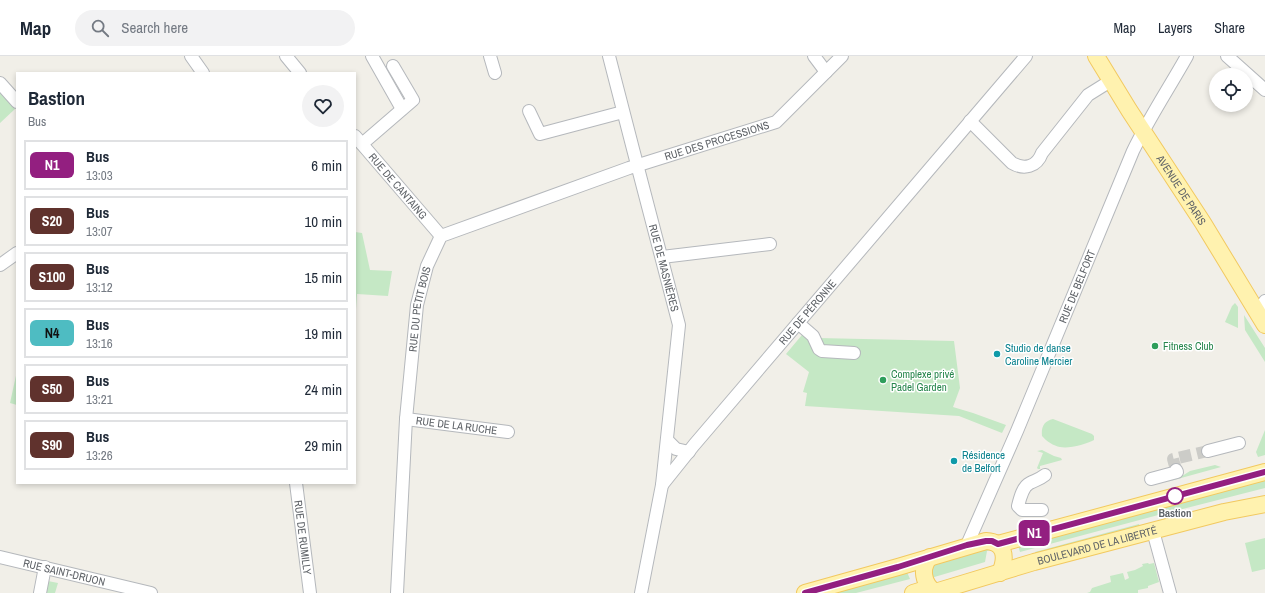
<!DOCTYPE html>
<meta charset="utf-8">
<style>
:root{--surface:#fff;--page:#f2f2f3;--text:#1f2937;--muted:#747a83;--line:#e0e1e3}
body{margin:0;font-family:"Archivo Narrow",sans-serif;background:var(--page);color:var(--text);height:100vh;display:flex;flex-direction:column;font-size:15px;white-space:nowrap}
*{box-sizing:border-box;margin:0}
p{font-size:13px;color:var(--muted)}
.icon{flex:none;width:22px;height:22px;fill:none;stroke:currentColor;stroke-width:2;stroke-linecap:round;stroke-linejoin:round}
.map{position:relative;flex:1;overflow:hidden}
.sheet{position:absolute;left:16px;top:16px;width:340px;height:412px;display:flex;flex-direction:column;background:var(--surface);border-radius:0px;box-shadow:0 2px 6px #0003}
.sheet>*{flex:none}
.badge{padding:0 8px;border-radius:6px;font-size:14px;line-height:26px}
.tools{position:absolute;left:1209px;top:12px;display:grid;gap:8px}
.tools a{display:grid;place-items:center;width:44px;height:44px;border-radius:50%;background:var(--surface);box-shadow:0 2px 6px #0003;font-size:20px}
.map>.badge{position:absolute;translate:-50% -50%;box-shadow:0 0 0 2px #fff}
.round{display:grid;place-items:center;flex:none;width:42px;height:42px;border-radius:21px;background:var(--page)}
.head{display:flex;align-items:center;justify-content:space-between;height:68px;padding:0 12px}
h1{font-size:19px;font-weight:700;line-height:30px}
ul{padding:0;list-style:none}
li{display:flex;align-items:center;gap:12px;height:50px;margin:0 8px 6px;padding:0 4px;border:2px solid var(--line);border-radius:0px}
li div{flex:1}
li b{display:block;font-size:15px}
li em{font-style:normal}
li .badge{min-width:44px;font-weight:700;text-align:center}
header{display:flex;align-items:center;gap:24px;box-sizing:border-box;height:56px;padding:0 20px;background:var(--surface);border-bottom:1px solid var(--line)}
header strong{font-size:19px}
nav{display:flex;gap:22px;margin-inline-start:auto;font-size:14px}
.search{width:280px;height:36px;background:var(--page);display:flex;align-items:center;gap:10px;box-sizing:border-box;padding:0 14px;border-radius:22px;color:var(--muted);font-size:15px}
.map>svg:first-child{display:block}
</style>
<header>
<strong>Map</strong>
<div class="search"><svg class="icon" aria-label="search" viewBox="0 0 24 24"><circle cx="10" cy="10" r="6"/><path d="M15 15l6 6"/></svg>Search here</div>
<nav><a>Map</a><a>Layers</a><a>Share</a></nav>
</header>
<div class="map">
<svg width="1265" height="537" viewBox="0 0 1265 537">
<rect width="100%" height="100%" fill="#f1efe8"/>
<path fill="#c5e8c5" d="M0 35 15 53 0 67Z
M355 176 362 177 370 214 392 215 388 240 357 238 356 253H355Z
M1235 247 1238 251V272L1225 266 1232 250Z
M1244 259 1265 292V306L1245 274Z
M807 273 818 282 954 285 960 332 953 351 973 357 1006 369 1002 377 959 360 805 350 807 337 803 336 809 316 786 298Z
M17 315V349L10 347Z
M1053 363 1092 378 1094 380V384C1087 388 1069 393 1060 391 1054 390 1046 385 1042 380 1041 371 1044 365 1053 363Z
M1265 374V399L1258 401 1256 396Z
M1042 394 1054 400 1061 402 1062 404 1040 410V413H1038L1037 412 1043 397 1037 395Z
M1215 409 1221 411 1163 427 1179 422 1190 415Z
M1265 421V432L1167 457 1164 447Z
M1160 449 1162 458 1020 496 1017 486Z
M1139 468 1140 472 1036 500 1035 496Z
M1265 482V513L1252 516 1245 487Z
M978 490 996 492 987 495 985 506 931 522V508Z
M1148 507 1149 508 1154 507 1159 526 1148 530V532L1138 534V537H1087L1090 536 1092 532 1111 526 1110 520 1123 517 1125 524 1129 522 1127 516 1135 514 1143 510 1142 508Z
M907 516 910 523 856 537H826Z
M48 525 58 527 55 537H45Z"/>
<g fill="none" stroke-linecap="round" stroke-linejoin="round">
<path stroke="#ccccc8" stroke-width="12" stroke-dasharray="12 6" stroke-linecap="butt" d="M1176 414 1173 403 1208 395"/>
<g stroke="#b5b8bc" stroke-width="14">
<g id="minor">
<path d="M191 0 203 17"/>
<path d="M286 0 300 17"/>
<path d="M372 0 402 53"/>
<path d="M490 0 495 17"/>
<path id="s1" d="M609 0 633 93 679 269 662 429 641 537"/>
<path d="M814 0 826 16"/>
<path d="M1227 0 1265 34"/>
<path d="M0 27 17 46"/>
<path d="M529 55 540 78 623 56"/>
<path d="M970 65 1012 107C1024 114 1037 111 1042 97L1088 39 1112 24"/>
<path id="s2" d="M355 80 441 180"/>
<path d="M362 88 413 44 393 10"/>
<path d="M662 201 770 188"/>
<path d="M0 209 17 197"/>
<path d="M1257 256 1265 245"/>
<path d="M798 267 813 280 819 293 822 295 854 297"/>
<path id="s3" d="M406 363 508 376"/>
<path d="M667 384 676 393 689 396"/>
<path d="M1208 395 1239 387"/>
<path d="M1151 423 1177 416 1176 414"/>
<path id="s4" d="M296 427 310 537"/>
<path id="s5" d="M662 429 694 389 1026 0"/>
<path d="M1042 454H1022L1018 450C1020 442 1023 430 1030 427 1036 424 1040 423 1045 419"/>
<path d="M1153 475 1170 537"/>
<path id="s6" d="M967 489 1017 375 1133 95C1149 62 1169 32 1187 0"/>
<path id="s7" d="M0 501 151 537"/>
<path d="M40 537 45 511"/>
<path id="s8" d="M397 537 406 363 417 249 427 210 441 180 629 112 776 66 842 0"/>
</g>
</g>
<g stroke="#f2c960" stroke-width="18">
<g id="major">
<path id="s9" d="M1096 0 1129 54 1203 167 1265 269"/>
<path d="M998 488 1265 416"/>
<path id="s10" d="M930 501C920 512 923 528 935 536L1034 506 1224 456 1265 448"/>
<path d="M805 537 898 511 986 485C1005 486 1007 501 1000 517"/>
<path d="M913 537 929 532"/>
</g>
</g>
<use href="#minor" stroke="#fff" stroke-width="12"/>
<use href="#major" stroke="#fff2af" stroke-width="16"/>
</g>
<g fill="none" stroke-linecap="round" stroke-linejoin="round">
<g stroke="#fff" stroke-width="9">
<path id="line" d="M805 537 898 511 967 489 986 485H992L998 488 1265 416"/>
</g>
<use href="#line" stroke="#931f80" stroke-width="6"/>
</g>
<g fill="#2e9e5b" stroke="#fff" stroke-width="1.5">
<circle cx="1155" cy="290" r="4"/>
<circle cx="883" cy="324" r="4"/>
</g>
<g fill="#0f9aa8" stroke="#fff" stroke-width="1.5">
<circle cx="997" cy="298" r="4"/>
<circle cx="954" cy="405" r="4"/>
</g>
<circle fill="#fff" stroke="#931f80" stroke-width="2" cx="1175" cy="440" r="8"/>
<g text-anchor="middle" stroke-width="3" stroke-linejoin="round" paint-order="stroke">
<g font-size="11" fill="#5f6368" stroke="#fff">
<text dy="4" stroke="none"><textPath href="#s8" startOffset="654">RUE DES PROCESSIONS</textPath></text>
<text dy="4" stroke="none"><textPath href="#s2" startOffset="66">RUE DE CANTAING</textPath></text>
<text dy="4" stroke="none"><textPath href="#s9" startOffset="159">AVENUE DE PARIS</textPath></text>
<text dy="4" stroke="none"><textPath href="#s1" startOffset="219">RUE DE MASNIÈRES</textPath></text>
<text dy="4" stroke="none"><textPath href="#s6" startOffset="281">RUE DE BELFORT</textPath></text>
<text dy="4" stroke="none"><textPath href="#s8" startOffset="285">RUE DU PETIT BOIS</textPath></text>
<text dy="4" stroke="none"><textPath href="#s5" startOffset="226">RUE DE PÉRONNE</textPath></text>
<text dy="4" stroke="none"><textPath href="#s3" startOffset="51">RUE DE LA RUCHE</textPath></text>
<text dy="4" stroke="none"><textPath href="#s4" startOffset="55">RUE DE RUMILLY</textPath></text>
<text dy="4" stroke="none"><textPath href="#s10" startOffset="209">BOULEVARD DE LA LIBERTÉ</textPath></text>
<text dy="4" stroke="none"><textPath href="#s7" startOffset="66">RUE SAINT-DRUON</textPath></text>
</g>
<g font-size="11" fill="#27864d" stroke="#fff" text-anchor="start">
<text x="1163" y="294">Fitness Club</text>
<text x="891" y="322">Complexe privé<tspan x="891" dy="13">Padel Garden</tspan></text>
</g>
<g font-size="11" fill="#0d838f" stroke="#fff" text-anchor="start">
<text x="1005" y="296">Studio de danse<tspan x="1005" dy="13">Caroline Mercier</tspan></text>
<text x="962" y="403">Résidence<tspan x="962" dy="13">de Belfort</tspan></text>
</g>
<g font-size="11" font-weight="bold" fill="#5f6368" stroke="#fff">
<text x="1175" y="461">Bastion</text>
</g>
</g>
</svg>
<div class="tools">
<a><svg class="icon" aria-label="locate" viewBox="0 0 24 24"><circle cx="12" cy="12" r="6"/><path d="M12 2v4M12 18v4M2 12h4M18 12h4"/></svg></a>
</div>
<b class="badge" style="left:1034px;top:477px;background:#931f80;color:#fff">N1</b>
<section class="sheet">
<div class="head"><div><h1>Bastion</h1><p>Bus</p></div><a class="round"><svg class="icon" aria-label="heart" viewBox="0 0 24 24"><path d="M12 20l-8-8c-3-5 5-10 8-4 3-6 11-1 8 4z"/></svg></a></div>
<ul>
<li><span class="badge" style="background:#931f80;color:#fff">N1</span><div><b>Bus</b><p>13:03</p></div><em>6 min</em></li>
<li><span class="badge" style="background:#60322d;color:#fff">S20</span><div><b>Bus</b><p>13:07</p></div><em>10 min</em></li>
<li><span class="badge" style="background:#60322d;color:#fff">S100</span><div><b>Bus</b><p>13:12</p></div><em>15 min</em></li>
<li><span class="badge" style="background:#4ebcc2;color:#111">N4</span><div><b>Bus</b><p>13:16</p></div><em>19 min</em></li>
<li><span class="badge" style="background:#60322d;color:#fff">S50</span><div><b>Bus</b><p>13:21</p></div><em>24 min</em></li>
<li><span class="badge" style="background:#60322d;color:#fff">S90</span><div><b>Bus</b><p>13:26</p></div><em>29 min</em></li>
</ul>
</section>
</div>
